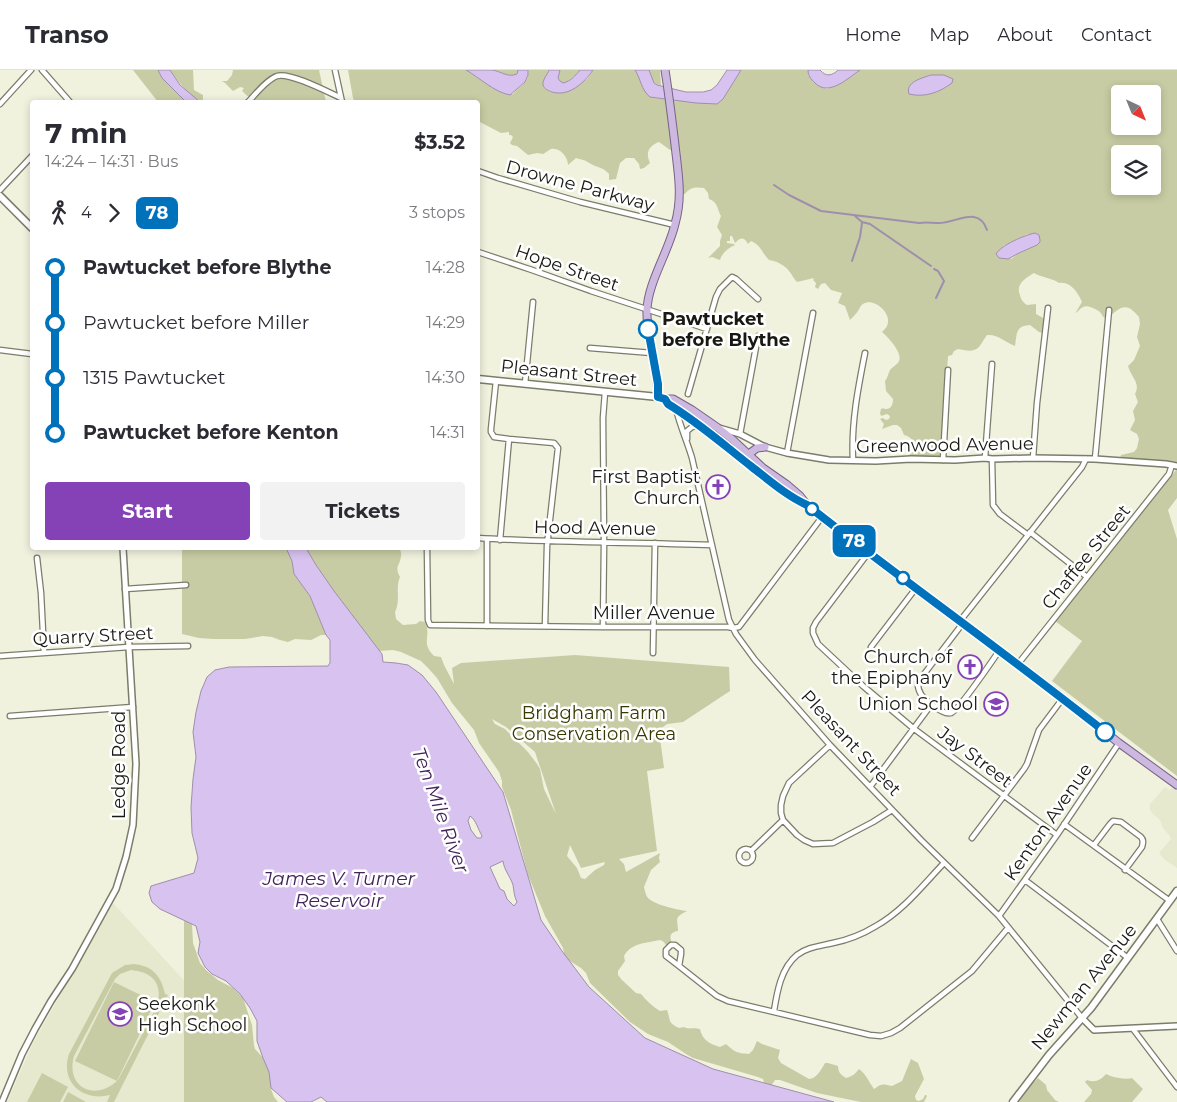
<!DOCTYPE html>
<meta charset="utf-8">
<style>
:root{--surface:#fff;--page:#f2f2f3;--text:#2b2b33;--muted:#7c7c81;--line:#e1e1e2;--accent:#8542b6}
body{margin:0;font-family:Montserrat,sans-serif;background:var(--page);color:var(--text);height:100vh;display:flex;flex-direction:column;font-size:19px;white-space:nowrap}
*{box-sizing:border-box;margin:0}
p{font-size:16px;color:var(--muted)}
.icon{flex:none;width:28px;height:28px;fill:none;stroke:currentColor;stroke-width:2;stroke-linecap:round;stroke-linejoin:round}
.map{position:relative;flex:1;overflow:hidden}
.side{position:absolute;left:30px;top:30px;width:450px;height:450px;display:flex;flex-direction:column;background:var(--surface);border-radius:5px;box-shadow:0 2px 8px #0003}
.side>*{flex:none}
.badge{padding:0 10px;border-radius:8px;font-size:18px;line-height:32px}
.needle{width:32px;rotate:137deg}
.fabs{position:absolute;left:1111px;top:15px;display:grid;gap:10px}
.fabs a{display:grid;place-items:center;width:50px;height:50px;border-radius:5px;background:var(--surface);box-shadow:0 2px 8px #0003;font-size:25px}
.map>.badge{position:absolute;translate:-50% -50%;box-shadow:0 0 0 2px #fff}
.legs{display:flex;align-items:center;gap:8px;height:55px;padding:0 15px;font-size:16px}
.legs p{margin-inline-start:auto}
.summary{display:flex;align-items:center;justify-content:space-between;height:85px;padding:0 15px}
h1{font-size:28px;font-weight:700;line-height:38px}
.primary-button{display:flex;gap:10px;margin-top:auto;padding:10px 15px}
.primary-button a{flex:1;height:58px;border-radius:5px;background:var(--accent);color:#fff;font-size:20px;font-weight:700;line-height:58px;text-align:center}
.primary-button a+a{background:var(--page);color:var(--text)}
ul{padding:0 15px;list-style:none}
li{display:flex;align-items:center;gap:18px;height:55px;font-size:19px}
li i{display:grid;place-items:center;width:8px;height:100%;margin:0 6px;background:currentColor}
li i::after{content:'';width:12px;height:12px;margin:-6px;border:4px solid;border-radius:50%;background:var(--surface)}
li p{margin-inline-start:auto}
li:first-child i{background:linear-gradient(#0000 50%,currentColor 0)}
li:last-child i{background:linear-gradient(currentColor 50%,#0000 0)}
header{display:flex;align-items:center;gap:30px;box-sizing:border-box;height:70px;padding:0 25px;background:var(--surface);border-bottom:1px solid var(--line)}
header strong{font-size:24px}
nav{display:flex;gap:28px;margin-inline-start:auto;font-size:18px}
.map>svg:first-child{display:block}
</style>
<header>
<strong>Transo</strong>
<nav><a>Home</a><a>Map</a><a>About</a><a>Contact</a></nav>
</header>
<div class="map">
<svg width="1177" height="1032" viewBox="0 0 1177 1032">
<rect width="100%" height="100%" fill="#f0f2de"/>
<path fill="#e6e9ce" d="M1177 715V798L1165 790 1159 783 1171 769 1169 765 1163 758 1160 750 1153 744 1150 740V734L1165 717 1169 720Z
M113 833 190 917 191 1032H7L34 971Z"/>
<path fill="#c8cca4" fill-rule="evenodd" d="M133 0H158L162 8 186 32H158Z
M170 0H193L194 20 203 25V29L201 32C188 24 179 13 170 0Z
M233 0H319L326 32H254L242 21 244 18 240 17 233 21 224 12 221 11H227L232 5Z
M348 0H466L495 19 505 24H513C520 15 530 13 528 0H549L548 5 543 11 544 17 548 21 555 23 587 9 593 0H635L655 28 717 34 723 29 741 0H808V5L826 19 835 16 860 0H1177V396L1120 390 1121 385 1134 382 1137 378 1139 369 1137 364 1130 360 1135 350 1133 341 1138 332 1135 324C1141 313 1131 307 1128 296L1134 290 1140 276 1137 267 1140 254 1139 247C1131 238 1126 233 1115 242 1109 246 1115 245 1108 246L1107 248 1103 247C1101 242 1099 241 1095 239 1085 234 1083 236 1076 243V242L1082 232C1078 223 1071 211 1059 213 1052 208 1043 208 1034 203 1026 208 1015 214 1020 225 1021 230 1023 232 1027 235L1036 234V244L1045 249 1043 263 1039 262 1030 255C1015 256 1017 264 1015 276 1005 272 998 264 987 265 984 269 982 273 979 277 973 283 965 280 958 279L954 281 952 285 948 286 941 388 908 387C909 385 911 383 912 380 916 373 911 366 904 365L901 358 897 355H893L882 359 884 354 880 349 883 348 886 350 889 349 890 346 887 344 881 346 880 343 881 339C883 338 885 339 886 339 892 339 893 333 893 329L886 321 885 311C888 307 888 304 890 300 892 297 897 295 899 291 903 283 888 267 882 262 884 260 886 258 887 256 893 244 874 227 863 234 860 236 860 238 858 241 856 244 853 247 850 250L845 236 838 233 842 223 831 220 825 213 821 214 818 219 815 217 816 213 813 210 814 208 797 212C793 208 792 204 789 201 785 195 776 191 769 190 762 183 761 175 751 171L748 174C744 167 741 167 735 173L732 166H730V171H727V173L734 174 735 175C728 178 722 183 720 190L712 187 708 188 720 176V171L722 165 717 157 721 146C717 139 718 132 709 129L708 123 704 118C696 117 690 117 685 124L679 123 674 79 670 80 659 72C649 76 645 82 650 93L644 98 640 99 639 94 634 88H626L620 93 616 109 609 110V104C603 97 598 98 591 94 585 90 583 90 576 88L568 95C568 87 560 77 551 79 549 80 545 83 543 84L537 83 528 85 517 76 512 75 510 73 513 67 511 65H509V62L501 63 478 51V32H355L353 28ZM932 5 947 17 934 23 923 25 913 12ZM1120 24H1152V56H1120ZM1120 84H1152V116H1120ZM1028 164 1037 175 1019 183 1011 189 1003 176Z
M494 0H518V2L514 6 504 4Z
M560 0H580C575 6 570 11 563 13L560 11 558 8Z
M649 0H660L661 15C652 15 652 7 649 0Z
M1176 400H1177V428L1168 440 1177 469V706L1052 611 1082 571 1055 551Z
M182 478H286L292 491 294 504 310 526 326 565H321L311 570 295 569 288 572 280 570 272 567 263 566 245 569H213L199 568 182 564Z
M306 478H399C400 480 402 483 401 486 400 496 394 496 400 507 395 517 401 531 395 542L396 549 403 555 416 554 420 551 425 552C432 567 420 572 434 586L441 587 444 595 454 614 452 598 461 593 575 585 729 597 730 621 683 652 667 654 659 660 664 698 647 701 657 781 619 789 624 794 626 802 660 783 659 788 660 792 651 800 644 817C645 821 646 826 648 828 655 835 678 840 687 841 673 848 678 849 678 861 669 862 669 868 673 875L667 878C666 874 664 871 660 870 646 873 631 873 624 886L625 891 618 901V905L622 910 636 923 641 924C646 930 653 937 660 941L667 940C671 951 667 952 679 958L684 957C690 960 693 957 700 959 702 970 710 974 720 977L726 974C735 982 736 983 749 984L753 980 757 971 762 974 780 980 778 988 781 993 809 1009C816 1009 821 1000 825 993H828L838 996C838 1002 841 1005 846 1008 853 1006 855 1004 859 999 866 1004 869 1012 874 1019 882 1013 883 1014 892 1016L902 1011 911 989 918 993 924 1009 915 1026 916 1030 919 1031 923 1029 925 1025H926L927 1026 924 1032H861L817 1023 780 1010H775L771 1016 765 1015 763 1009 758 1007 693 988 686 984 668 972 648 964 630 952 590 913 586 903 581 898 565 888 563 878 545 846 528 805 511 740 502 717V711L499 702 479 673 474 660 452 633 437 608 429 599 421 591 401 582 393 580 379 581 334 521 316 495ZM492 649 506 657 535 682 556 744 544 719 540 699 537 694 528 682 505 659 495 654ZM570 775 581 798 605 792 604 795 595 800 585 809 581 808 577 798 567 786Z
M184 848 188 850 192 854 193 873 200 893 206 900 218 910 233 918 243 928 252 955 254 975 255 979 265 990 269 1000 271 1019 274 1027 278 1032H184Z
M134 894C152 896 161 905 165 924L168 925 114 1032H107L110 1025C82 1032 60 1012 69 984L112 903 125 895ZM131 900C154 902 163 915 157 936L118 1010C96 1032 65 1018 74 986L115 909 120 904Z
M114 912 155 932 117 1011 75 991Z
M42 1003 68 1017 60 1032H27Z
M1106 1004C1111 1007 1125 1010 1132 1008L1143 1019 1132 1032H1084L1091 1024 1092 1020 1085 1012 1087 1010C1095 1013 1101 1010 1106 1004Z
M1038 1008 1046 1015 1047 1020 1055 1030 1059 1032H1010L1026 1009 1030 1016Z
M68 1022 86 1032H63Z"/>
<path fill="#d8c2ef" stroke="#9e8fad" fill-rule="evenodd" d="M158 0H170L180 15 200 32H186L162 8Z
M466 0C475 0 484 0 492 0 501 1 507 8 517 4L518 0H528V5L525 12 510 25C494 22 480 8 466 0Z
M549 0H560L558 8 560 11 563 13C571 11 575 6 580 0H593C584 13 569 27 552 22 549 21 544 19 543 15 542 10 548 4 549 0Z
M635 0H649L654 13 657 15 686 22H703L711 20 717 15 727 0H741L723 29 717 34 696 33 650 27C641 20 641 9 635 0Z
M808 0H820C826 7 832 6 838 0H860C848 8 829 27 815 13 811 9 808 6 808 0Z
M931 5H944L953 9 952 13C940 22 925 28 909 24 905 12 922 8 931 5Z
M1035 163 1039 165 1040 170V172L1037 175 1019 183 1008 189 999 188 996 184C1001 175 1025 165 1035 163Z
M286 478H306L316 495 334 521 382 584 383 592 396 593 408 595 422 605 436 622 503 722 541 850 562 881 589 917 645 968 713 999 834 1032H327L321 1027 311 1032H287L271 1018 269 1002 263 988 257 971V951L250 938 240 924 226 911 212 904 205 897 198 883 200 872 196 856 160 839 152 832 149 823 151 816 194 803 198 788 192 763 191 737 193 709 196 687 193 662 196 642 201 621 207 607 215 600 229 597 328 596 330 593V570L326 565 310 526 294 504 292 491ZM470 746C476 750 478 759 482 766L481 768H477L471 760 468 751ZM503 791C504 800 510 806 513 815 514 821 514 826 517 832L514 836 507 829 504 821 500 819 490 797Z"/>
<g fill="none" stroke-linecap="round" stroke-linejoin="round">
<path stroke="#9e8fad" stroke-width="2" d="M774 115 789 125 821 141 919 153C926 152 932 153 939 153 956 153 979 135 987 160
M855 146 862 152 870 154 931 196
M852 191 860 167 862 153
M934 199 938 201 944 211 936 228"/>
<g stroke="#7b7d6b" stroke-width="7">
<path id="minor" d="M42 0 70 32
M335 0 342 32
M248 32C256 24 266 10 277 6 290 2 328 22 341 28
M0 34 31 0
M478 101 498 108 580 132 675 155
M0 120 32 86
M478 182 532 200 591 221 707 259
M590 278 652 283
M0 280 32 284
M496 311 491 359V362L494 367 509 369 554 373 558 378 547 476 545 556
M525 314 533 232
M688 324 716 227 720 219 732 207 736 209 758 229
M676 339C680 356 687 371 692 388L729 550 736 564 755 590 830 675 921 770 999 846 1082 948
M740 364 758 266
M687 369V361L692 357 698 355
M787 383 813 243
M985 388 992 294
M1033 388 1037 333 1048 238
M992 389 993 435 1000 444 1028 465
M1095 389 1109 240
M853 390C851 354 858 318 865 283
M943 390 948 300
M1030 462 1087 507
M478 468C556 473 634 472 712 475
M487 469V556
M500 470 509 369
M427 478 428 550 430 555 603 557H728L733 558 739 557 822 447
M869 482 816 552 813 558V563L818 574 863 616 913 658 1057 765
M37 488 41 523 44 582
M125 519 186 515
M960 551 1082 397 1086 389
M963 553 918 612C917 622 923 628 931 634 936 638 945 645 951 643 960 639 992 591 999 581
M603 557 604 473 603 348 605 322
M871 577 916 518
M653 583 655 473
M0 586 129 577 188 576
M1018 594 1169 404 1172 395
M10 646 133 637
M830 675 789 713 783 726 781 735V743L783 750 797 765 804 770 813 774 833 773 873 752 892 740
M870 717 931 635
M1064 754 1170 831
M972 768 1024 699 1027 694 1039 660 1063 628
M1094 775 1110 754 1113 751 1121 752 1141 767C1144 770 1143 773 1142 777L1125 800
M739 786a7 7 0 1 1 14 0a7 7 0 1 1-14 0Z
M751 781 783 750
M1025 810 1128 888
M999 846 1057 765 1119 673
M1157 849 1177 881
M671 875H675L681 880V884L679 896 666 886V880Z
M679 896 717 926 728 931 870 965 881 966 891 963 900 958 972 901 1008 858
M774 941C777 922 781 898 797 885 807 877 821 876 833 873 848 870 863 864 876 856 903 841 923 815 944 793
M1133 959 1177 1017"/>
</g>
<g stroke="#7b7d6b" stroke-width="8">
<path id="tertiary" d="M719 358 740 364 765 377 787 383 829 390 876 391 911 389 955 390 985 388 992 389 1033 388 1095 389 1166 394 1177 396
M1082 948 1094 960 1177 956
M2 1032 22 984 35 959 51 931 72 899 116 819 126 787 133 755 136 694 123 478"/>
</g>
<g stroke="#7b7d6b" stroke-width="9">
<path id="secondary" d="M0 126 32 158
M478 309 658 327
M1013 1032 1049 985 1091 938 1177 821"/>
</g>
<g stroke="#78628a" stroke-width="9">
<path id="primary" d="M665 0C669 25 672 50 675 75 678 103 683 126 675 154 669 181 647 214 647 241 646 270 658 298 658 327L665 329H673L692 340 718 358 733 370 763 398 786 414 800 426 807 435 822 447 1056 623 1119 673 1177 715
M665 329 668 334C698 352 725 375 752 397 769 411 786 426 806 435
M746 386 757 378 765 377"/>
</g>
<use href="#minor" stroke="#fff" stroke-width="4.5"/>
<use href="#tertiary" stroke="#fff" stroke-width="5"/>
<use href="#secondary" stroke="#fff" stroke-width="6"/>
<use href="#primary" stroke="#cdb9e0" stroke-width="7"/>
</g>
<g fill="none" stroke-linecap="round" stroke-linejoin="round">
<g stroke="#fff" stroke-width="11">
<path id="line-1" d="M648 259 658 314V327L665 329 668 334C698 352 725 376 752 397 770 411 787 426 807 435 905 512 1007 584 1105 662"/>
</g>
<use href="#line-1" stroke="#0072bc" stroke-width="8"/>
</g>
<defs>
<g id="church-ring" transform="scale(1.25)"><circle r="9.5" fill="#fff" stroke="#8542b6" stroke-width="1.5"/><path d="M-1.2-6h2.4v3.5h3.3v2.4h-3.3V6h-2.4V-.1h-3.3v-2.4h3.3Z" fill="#8542b6"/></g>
<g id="school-ring" transform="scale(1.25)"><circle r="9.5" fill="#fff" stroke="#8542b6" stroke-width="1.5"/><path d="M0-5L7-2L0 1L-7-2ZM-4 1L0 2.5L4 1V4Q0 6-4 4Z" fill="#8542b6"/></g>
</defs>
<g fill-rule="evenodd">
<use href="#church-ring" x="718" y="417"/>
<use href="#church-ring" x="970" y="597"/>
<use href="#school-ring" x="996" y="634"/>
<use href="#school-ring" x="120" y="944"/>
</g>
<g fill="#fff" stroke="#0072bc" stroke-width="2.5">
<circle cx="648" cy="259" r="9"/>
<circle cx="812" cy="439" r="6"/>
<circle cx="903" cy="508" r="6"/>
<circle cx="1105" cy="662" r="9"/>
</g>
<g text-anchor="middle" stroke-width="5" stroke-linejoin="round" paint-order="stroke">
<g font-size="18" fill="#181912" stroke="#fff">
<text transform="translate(580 116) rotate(15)" y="6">Drowne Parkway</text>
<text transform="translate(567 198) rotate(19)" y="6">Hope Street</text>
<text transform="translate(569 303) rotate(6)" y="6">Pleasant Street</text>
<text transform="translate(945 375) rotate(-1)" y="6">Greenwood Avenue</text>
<text transform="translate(595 458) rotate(1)" y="6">Hood Avenue</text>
<text transform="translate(1086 487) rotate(-51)" y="6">Chaffee Street</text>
<text x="654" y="549">Miller Avenue</text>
<text transform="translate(93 566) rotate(-3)" y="6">Quarry Street</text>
<text transform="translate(851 673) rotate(47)" y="6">Pleasant Street</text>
<text transform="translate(975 687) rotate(37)" y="6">Jay Street</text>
<text transform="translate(119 695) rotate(-90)" y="6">Ledge Road</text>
<text transform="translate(1048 752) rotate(-55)" y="6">Kenton Avenue</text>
<text transform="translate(1084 917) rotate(-51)" y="6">Newman Avenue</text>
</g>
<g font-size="18" font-weight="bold" fill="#181912" stroke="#fff" text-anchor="start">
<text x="662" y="255">Pawtucket<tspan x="662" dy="21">before Blythe</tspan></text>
</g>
<g font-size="18" fill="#181912" stroke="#fff" text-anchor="end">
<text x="700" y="413">First Baptist<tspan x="700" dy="21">Church</tspan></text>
<text x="952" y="593">Church of<tspan x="952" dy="21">the Epiphany</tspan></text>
<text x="978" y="640">Union School</text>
<text x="138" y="940" text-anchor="start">Seekonk<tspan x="138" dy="21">High School</tspan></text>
</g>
<g font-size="18" fill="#383a00" stroke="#fff">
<text x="594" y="649">Bridgham Farm<tspan x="594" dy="21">Conservation Area</tspan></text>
</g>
<g font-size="19" font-style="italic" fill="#412358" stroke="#fff">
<text transform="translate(441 740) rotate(70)" y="7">Ten Mile River</text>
<text x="339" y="815">James V. Turner<tspan x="339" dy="22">Reservoir</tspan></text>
</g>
</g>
</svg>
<div class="fabs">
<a><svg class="needle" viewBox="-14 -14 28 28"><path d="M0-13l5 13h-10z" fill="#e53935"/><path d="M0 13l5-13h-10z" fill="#7c7c81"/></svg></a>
<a><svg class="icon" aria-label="layers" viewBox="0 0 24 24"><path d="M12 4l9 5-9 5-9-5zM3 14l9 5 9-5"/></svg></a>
</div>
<b class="badge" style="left:854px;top:471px;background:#0072bc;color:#fff">78</b>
<section class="side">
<div class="summary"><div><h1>7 min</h1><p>14:24 – 14:31 · Bus</p></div><b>$3.52</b></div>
<div class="legs"><svg class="icon" aria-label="walk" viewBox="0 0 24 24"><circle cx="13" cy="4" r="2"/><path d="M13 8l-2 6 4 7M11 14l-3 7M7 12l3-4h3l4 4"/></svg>4<svg class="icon" aria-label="forward" viewBox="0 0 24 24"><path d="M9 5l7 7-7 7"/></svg><b class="badge" style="background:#0072bc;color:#fff">78</b><p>3 stops</p></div>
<ul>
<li><i style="color:#0072bc"></i><b>Pawtucket before Blythe</b><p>14:28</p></li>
<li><i style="color:#0072bc"></i><span>Pawtucket before Miller</span><p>14:29</p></li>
<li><i style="color:#0072bc"></i><span>1315 Pawtucket</span><p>14:30</p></li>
<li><i style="color:#0072bc"></i><b>Pawtucket before Kenton</b><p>14:31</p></li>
</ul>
<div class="primary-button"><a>Start</a><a>Tickets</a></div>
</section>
</div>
